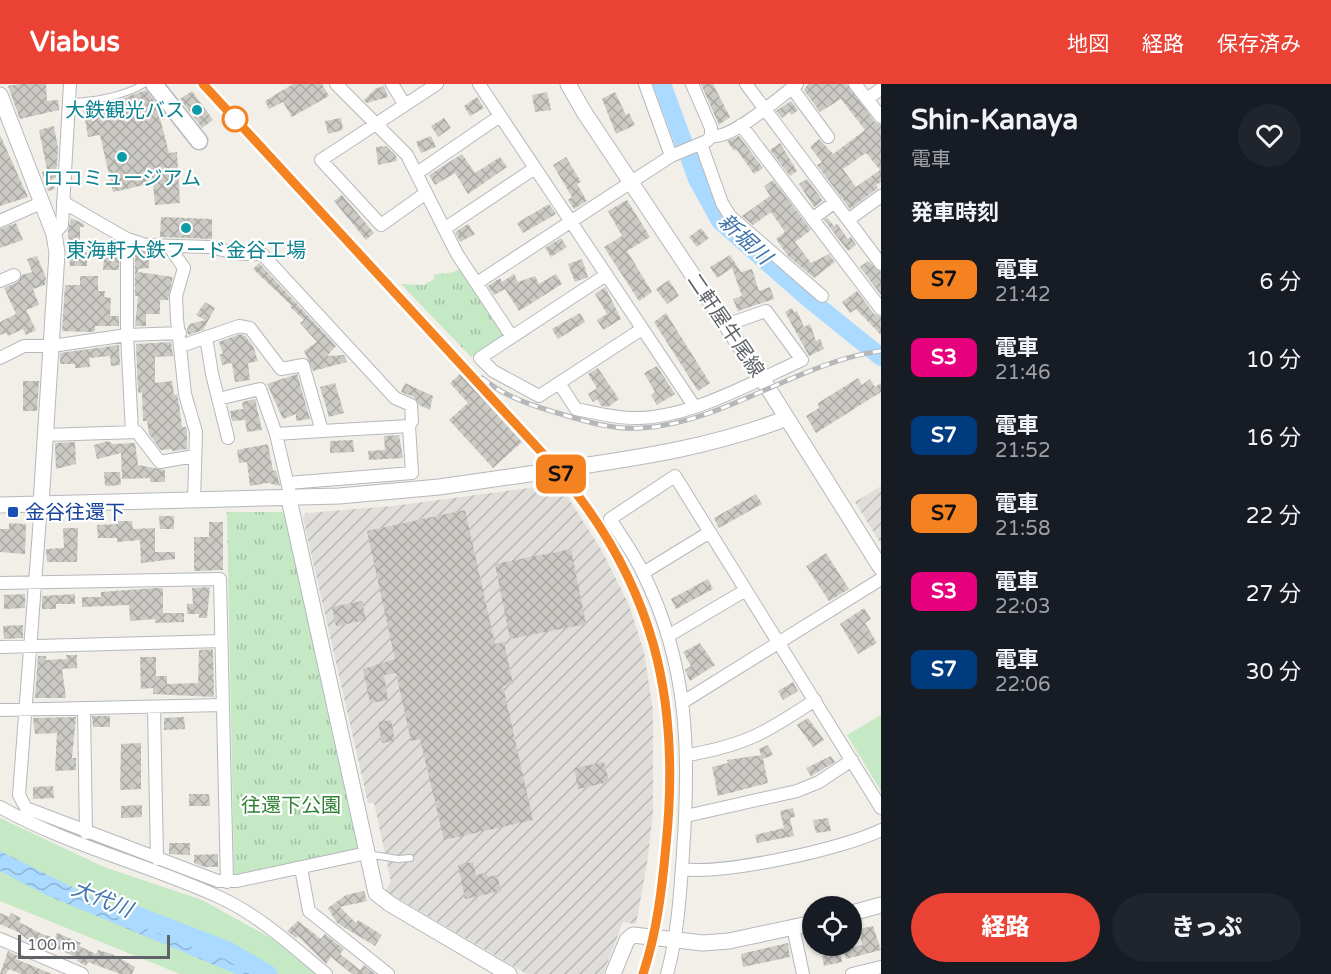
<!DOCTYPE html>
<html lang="ja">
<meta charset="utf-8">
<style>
:root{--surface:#171b24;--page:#20242c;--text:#f1f3f6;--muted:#9ea1a6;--accent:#ea4335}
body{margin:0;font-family:"Varela Round","Noto Sans JP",sans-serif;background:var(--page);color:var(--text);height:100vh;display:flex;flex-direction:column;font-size:22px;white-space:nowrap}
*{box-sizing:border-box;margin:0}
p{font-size:20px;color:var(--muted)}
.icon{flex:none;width:33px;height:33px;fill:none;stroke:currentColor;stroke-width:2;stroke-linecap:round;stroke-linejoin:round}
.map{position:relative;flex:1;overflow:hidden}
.details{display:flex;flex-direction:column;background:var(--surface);width:450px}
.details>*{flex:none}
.badge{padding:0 12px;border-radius:9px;font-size:21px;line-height:39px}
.controls{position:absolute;left:802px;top:812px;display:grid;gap:12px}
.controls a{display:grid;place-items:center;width:60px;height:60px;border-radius:50%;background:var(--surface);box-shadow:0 2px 4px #0004;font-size:30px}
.scale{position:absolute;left:18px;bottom:15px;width:152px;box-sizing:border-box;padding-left:6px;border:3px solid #5f6368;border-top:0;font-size:16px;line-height:21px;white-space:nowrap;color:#5f6368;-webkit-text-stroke:4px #fff;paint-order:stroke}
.map>.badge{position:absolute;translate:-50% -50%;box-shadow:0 0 0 3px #fff}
h2{padding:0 30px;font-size:22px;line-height:54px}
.round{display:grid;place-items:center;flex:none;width:63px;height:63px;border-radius:32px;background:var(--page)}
.summary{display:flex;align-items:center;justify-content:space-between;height:102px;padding:0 30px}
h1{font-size:28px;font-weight:800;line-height:45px}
.cta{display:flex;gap:12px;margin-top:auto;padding:12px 30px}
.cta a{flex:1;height:69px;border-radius:36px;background:var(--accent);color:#fff;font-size:24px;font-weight:800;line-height:69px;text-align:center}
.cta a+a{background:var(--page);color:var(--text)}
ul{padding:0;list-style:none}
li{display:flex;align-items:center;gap:18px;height:78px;padding:0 30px}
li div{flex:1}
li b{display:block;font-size:22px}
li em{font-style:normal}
li .badge{min-width:66px;font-weight:700;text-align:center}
header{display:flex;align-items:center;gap:36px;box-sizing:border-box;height:84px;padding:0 30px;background:var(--accent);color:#fff}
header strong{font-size:28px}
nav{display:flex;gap:33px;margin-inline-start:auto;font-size:21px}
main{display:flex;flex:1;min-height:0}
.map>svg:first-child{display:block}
</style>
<header>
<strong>Viabus</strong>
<nav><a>地図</a><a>経路</a><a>保存済み</a></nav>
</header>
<main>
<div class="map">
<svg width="881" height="890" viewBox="0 0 881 890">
<defs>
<pattern id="industrial-furrows" width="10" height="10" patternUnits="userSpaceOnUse" patternTransform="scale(1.5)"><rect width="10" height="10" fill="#e0deda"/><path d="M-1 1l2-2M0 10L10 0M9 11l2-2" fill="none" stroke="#b9b8b5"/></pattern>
<pattern id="park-tufts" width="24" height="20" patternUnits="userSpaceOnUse" patternTransform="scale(1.5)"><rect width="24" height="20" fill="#c5e8c5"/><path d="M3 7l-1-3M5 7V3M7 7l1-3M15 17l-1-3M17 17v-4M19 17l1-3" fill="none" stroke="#a3c0a4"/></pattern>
<pattern id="water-waves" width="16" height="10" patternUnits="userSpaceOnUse" patternTransform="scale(1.5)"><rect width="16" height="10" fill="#aadaff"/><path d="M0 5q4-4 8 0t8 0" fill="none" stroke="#8eb4d2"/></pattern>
<pattern id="building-cross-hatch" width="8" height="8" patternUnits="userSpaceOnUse" patternTransform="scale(1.5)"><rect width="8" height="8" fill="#cccac5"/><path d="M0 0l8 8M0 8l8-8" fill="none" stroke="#a9a8a4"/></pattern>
</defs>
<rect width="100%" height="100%" fill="#f1efe8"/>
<path fill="url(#industrial-furrows)" d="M552 401 567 412 602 467 629 521 644 568 653 626V728L647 780 636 840 623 838 603 890H527L385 807 391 798 386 774 374 719H368L303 434 306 429 393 422Z
M881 402V460L855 418Z"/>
<path fill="#c5e8c5" d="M881 631V707L847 651Z
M0 734 104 783 202 816 271 854 316 890H180L0 817Z"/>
<path fill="url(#park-tufts)" d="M462 182 507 251 506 255 471 273 401 200 424 201 434 195V191L454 188Z
M227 428H283L289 432 361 764 237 793 234 790Z"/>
<path fill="url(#water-waves)" d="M0 767 98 816 279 890H236L46 811 0 787Z"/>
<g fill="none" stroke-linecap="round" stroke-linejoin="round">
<path stroke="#aadaff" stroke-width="18" d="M662 0 697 95 720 137 809 215 881 273
M123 826 229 867 268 890"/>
</g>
<path fill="url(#building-cross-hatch)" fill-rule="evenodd" d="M19 0H46L47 17 58 16 59 26 20 35 8 2Z
M293 0H322L329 12 292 33 283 18 269 25 265 17Z
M701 0H713L730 33 719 41Z
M808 0H847L875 38 881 41V98L876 101 878 104 850 125 817 81 822 78 810 63 819 55 833 70 865 46 841 15 820 28 804 6ZM866 69 880 86 856 103 843 85Z
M384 2 388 13 367 19 364 16 375 5Z
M146 6 156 19 169 69 177 68 180 119 155 121 153 99 113 108 100 51 88 53 83 23 119 16Z
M192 7 213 36 202 44 180 15Z
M547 8 551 26 535 28 532 11Z
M615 8 626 31 629 29 635 41 616 50 602 15Z
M477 13 484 24 470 32 464 22Z
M791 17 798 26 792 31 789 28 782 34 776 27Z
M341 34 343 46 328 50 325 37Z
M444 34 451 44 438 53 431 42Z
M54 42 58 64 56 94 52 95 55 105 48 107 42 88 47 86 39 46Z
M0 51 28 113 0 122Z
M431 52 436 63 421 69 416 58Z
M739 52 763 84 754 90 736 65 734 67 727 57Z
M780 59 797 87 790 92 770 66Z
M386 62 396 72 397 77 378 81 376 63Z
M462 70 475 89 500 73 507 83 468 110 455 89 435 101 429 91Z
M566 73 581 98 577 100 587 117 574 125 568 116 572 113 553 81Z
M807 95 823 117 814 123 799 100Z
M773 96 811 146 795 158 811 179 829 170 835 178 814 194 788 172 776 155 785 148 771 128 753 141 742 132 770 112 764 102Z
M342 111 374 149 366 156 334 117Z
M627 116 650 153 627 167 652 208 639 217 604 163 622 152 608 127Z
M549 120 556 130 523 149 517 139Z
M161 133 212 135V155L160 153Z
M71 134 84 140V143H80V168H87V182H70L68 147Z
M827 134 834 142 837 140 848 155 851 153 856 161 848 167 824 136Z
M16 139 23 156 0 164V145Z
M468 140 475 150 460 158 455 148Z
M701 144 709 154 697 163 689 153Z
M561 154 567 163 551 173 545 164Z
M135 166 149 169V184L138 185V188L173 193 168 216H160V230H146V242H135L138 212H135Z
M104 171 119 172V186H103Z
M730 171 741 188 752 185 759 207 770 203 774 215 738 227 733 215 742 212 732 184 717 194 710 183Z
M37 172 46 194 45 201 33 205 39 221 26 226 36 246 26 251 23 245 8 252 6 249 0 251V238L16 230 4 204 18 198 22 191 32 188 27 175Z
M582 175 588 193 575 198 568 180Z
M868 177 881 188V211L860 183Z
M259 179 336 262 327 272 344 271 347 278 313 287 304 267 317 258 300 239 304 236 290 223 292 222 253 185Z
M514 190 518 198 535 192 539 200 556 190 562 200 519 227 505 205 494 211 488 202 500 194 502 198Z
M80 192H98V207H105L104 213 111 214 110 232H119V242H95V247L90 248 62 247 65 201H80Z
M669 196 679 212 667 220 656 205Z
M605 203 621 235 603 246 597 236 607 230 595 210Z
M857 207 874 230 881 233V251L856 225 850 229 842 218Z
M205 218 215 224 203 246 188 251 187 245 190 240 205 236 196 231Z
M792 224 794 228 797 227 804 243 810 240 816 257 820 255 824 265 809 272 785 228Z
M580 229 585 238 558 255 552 245Z
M666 229 710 299 698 307 654 238Z
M240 250 245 252 253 262 258 277 248 279 250 296 235 298 232 279 222 281 220 270H223L219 258Z
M171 258 173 272 155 273V299L172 297 174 311 177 310 179 320 182 343H186L187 347V365L172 367V365L161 366 149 350 147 337H143L142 308 138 309 136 260Z
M119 261 120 281 111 282 110 272 89 274 90 283 75 284V280H60V269Z
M657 282 675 310 657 321 651 311 655 308 644 289Z
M598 284 619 315 608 323 601 322 597 315 593 318 588 310 597 304 588 290Z
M297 290 310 335 296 337V330L283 335 267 300Z
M460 290 522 358 493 384 449 336 468 319 450 299Z
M858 294 862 301 870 295 875 303 881 299V308L816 349 806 332 819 324 818 319Z
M23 297H39L37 327H23Z
M335 299 344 329 329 333 320 303Z
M405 299 433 312 430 326 419 321 414 313 401 308Z
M255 315 262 346 247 348 245 336 232 337 230 327 243 325 242 318Z
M399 351 403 374 369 376 368 367 385 366 384 352Z
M353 356 354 368 330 369V357Z
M108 357 113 360 135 359 138 381 165 386V398H150V394L122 395 121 369 97 375 94 361Z
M75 358 76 380 56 385 55 359Z
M268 360 273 387 276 386 280 402 268 399 250 402 247 378 239 379 237 366Z
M104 388H120L121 401 105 402Z
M756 410 762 420 719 444 714 434Z
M465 426 495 560 504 558 513 600 503 602 533 736 444 756 420 655 411 657 396 589 384 591 388 616 370 619 363 585 395 575 367 447Z
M159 432H174V445H160Z
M118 437H132L133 445 155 444V468H175V475L141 479 140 456 117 458V454H98L97 441 118 440Z
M209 438H223V486L194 487V453H209Z
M9 439 26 440 25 470 0 468V445H9Z
M63 444H78L77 478H47L46 465 64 464Z
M571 465 586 540 510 555 495 480Z
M826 469 849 505 829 517 806 482Z
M708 495 713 505 676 525 671 515Z
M210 503 207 534H199V530H187V520H193L192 504Z
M155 504H163V529H184V538L155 539V535L130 537 129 521 82 523V513H101V508Z
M25 510V524L4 525V511Z
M75 510V520H56V525H42V512Z
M362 517 366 536 336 542 332 523Z
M864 524 871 535 865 539 877 559 858 570 840 540Z
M23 541V554L4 555 3 542Z
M700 559 715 581 690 597 685 586 691 582 683 568Z
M213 565 214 613 153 610V604L141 605 140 573H156V592H167V600L198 599 199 566Z
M66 571H77V584L62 585 66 614H35L38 572H46V576L67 575Z
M793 598 798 607 783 616 778 607Z
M92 632H110V643H93Z
M76 633 72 674H76V686L55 687 57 649 35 650 33 634Z
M184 633 185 645 164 646V634Z
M808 634 824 656 813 663 797 641Z
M391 636 395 657 382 659 378 638Z
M141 659V705L120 706 121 660Z
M768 661 773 671 763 675 768 699 718 712 712 683 728 679 727 676 761 671 759 665Z
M831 672 835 678 811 692 806 684Z
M604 678 609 698 578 705 574 684Z
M53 702 54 714 33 715V703Z
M189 710H209L210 722H189Z
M142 721V733L121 734V722Z
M793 724 795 733 790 734 794 752 757 759 755 751 784 744 780 727Z
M828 734 831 747 816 749 813 736Z
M169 759H190V771L169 770Z
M218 770V783H205L194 779V771Z
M473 778 476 791 485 789 488 793 497 791 501 807 465 815 458 781Z
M364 807 367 817 340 823 356 839 358 836 382 851 375 862 337 839 328 824 346 811Z
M0 829 9 833 11 829 21 834 19 838 42 850 55 854 57 849 81 859 79 862 96 870 98 866 112 870 135 883 132 890H120L88 878 86 882 77 877 78 874 49 861 47 866 36 862 18 848 0 840Z
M298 837 321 855 325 850 344 865 340 870 360 886 364 881 375 890H352L331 873 326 880 298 852 296 854 287 847Z
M873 842 881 866 846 875 843 865 862 861 859 845Z
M788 859 790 873 743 883 741 870Z
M8 867 18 872 16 875 52 890H21L9 885 6 890H0Z
M840 868 842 878 824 882 822 872Z"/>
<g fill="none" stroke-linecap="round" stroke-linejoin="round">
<g stroke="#b5b8bc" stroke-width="8">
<path id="service" d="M69 18C92 18 124 12 144 0
M367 770 398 775 410 774"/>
</g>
<g stroke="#b5b8bc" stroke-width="14">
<path id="minor" d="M336 0 407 71 457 170 512 253
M392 0 405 21
M479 0 694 322
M645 0 671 72
M746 0 881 180
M855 0 881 33
M792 4 828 53
M867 15 881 5
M741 41 881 225
M711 52C731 56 780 13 797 0
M701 60 722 119 730 132 822 212
M417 89 500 32
M426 109 381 141 321 76 437 0
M63 118 127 155 146 161 209 163 241 170H262L395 314 411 321 412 337 409 342
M812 135 835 118
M848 136 881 112
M0 137 41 119
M444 145 535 84
M54 150 62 141 70 0
M127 155V251L132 348
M169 162 184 184 176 212 177 235 185 310 196 348 194 417
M606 191 480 274 493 287 539 312 642 245
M0 197 14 191
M477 199 671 72 707 57 711 52V44L692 0
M206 253 212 290 228 354
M181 262 239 242 250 244 281 285 303 281 322 347 276 350
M0 274 24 262H52L127 251 180 249
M559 299 576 325C596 329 615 334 636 334 690 334 753 298 802 276L766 227 726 241
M218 315 260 305 276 350 289 406
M45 351 137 348 160 378 194 372
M288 399 412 389 409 342 322 347
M41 420 19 711 26 724 218 797H237L367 769
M643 489 710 448
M0 499 220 495 227 798
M668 552 746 506
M0 563 221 557
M683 618 881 495
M154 623 157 775
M84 625 86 749
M0 626 223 621
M688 671C746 661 767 648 815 616
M0 723C69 762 147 780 219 813 259 831 293 863 326 890
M686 732 797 707 819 698 852 676
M301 784 309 827 388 890
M682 785C723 791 843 765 881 746
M793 843 803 890
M0 855 82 890
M667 890C678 850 680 810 683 769 690 669 689 581 643 489 634 470 621 452 610 435L675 392 881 724
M852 890 881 883"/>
</g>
<g stroke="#b5b8bc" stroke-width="17">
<path id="tertiary" d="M568 0 584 28 768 304 881 484
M0 11 54 150 57 169 41 420
M568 384C644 373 715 362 787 334
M289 415 376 809 390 820 509 890
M0 421 339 412 439 403 543 388
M852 829 881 821
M613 890 627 856 633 851 703 859 729 857 813 839"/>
</g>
<g stroke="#b6babf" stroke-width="19">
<path id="secondary" d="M154 0 199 57"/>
</g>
<use href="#service" stroke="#fff" stroke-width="6"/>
<use href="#minor" stroke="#fff" stroke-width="12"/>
<use href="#tertiary" stroke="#fff" stroke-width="15"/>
<use href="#secondary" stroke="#fff" stroke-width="16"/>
<g stroke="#b6b7b8" stroke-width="5">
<path id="rail" d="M203 0 546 372C648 492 681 599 667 755 663 801 658 846 643 890
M482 294C505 313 533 322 561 330 587 338 614 346 642 344 721 340 801 277 881 267"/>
</g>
<use href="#rail" stroke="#fff" stroke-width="3" stroke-dasharray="9" stroke-linecap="butt"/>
<g stroke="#b5b8bc" stroke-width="17" stroke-linecap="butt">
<path id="tertiary-bridge" d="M543 388 568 384"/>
</g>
<use href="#tertiary-bridge" stroke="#fff" stroke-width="15"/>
</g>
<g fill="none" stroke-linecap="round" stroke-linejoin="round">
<g stroke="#fff" stroke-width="14">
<path id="line" d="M203 0 557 385C654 500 681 614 666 761 662 805 657 848 643 890"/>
</g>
<use href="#line" stroke="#f58220" stroke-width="9"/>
</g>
<g fill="#0f9aa8" stroke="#fff" stroke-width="2">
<circle cx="197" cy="26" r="6"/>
<circle cx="122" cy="73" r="6"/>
<circle cx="186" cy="144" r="6"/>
</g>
<circle fill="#fff" stroke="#f58220" stroke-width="3" cx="235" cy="35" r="12"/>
<rect fill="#1a4fb4" stroke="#fff" stroke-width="2" x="7" y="422" width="12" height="12" rx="3"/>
<g text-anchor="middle" stroke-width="4.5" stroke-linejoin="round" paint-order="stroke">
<g font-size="20" fill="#0d838f" stroke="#fff">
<text x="185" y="33" text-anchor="end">大鉄観光バス</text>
<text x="122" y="101">ロコミュージアム</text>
<text x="186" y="173">東海軒大鉄フード金谷工場</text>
</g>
<g font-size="20" fill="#5f6368" stroke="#fff">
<text transform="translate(726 241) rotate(56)" y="7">二軒屋牛尾線</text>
</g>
<g font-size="20" fill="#164399" stroke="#fff" text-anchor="start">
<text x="25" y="435">金谷往還下</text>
</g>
<g font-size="20" fill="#348238" stroke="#fff">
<text x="291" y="728">往還下公園</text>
</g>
<g font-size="21" font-style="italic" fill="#4174aa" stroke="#fff">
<text transform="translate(745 155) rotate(43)" y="7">新堀川</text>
<text transform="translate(102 815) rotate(22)" y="7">大代川</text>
</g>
</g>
</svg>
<div class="controls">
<a><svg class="icon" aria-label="locate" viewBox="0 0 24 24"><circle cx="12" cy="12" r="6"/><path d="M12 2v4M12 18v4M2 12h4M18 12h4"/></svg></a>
</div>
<div class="scale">100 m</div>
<b class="badge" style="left:561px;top:390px;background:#f58220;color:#111">S7</b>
</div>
<section class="details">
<div class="summary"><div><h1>Shin-Kanaya</h1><p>電車</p></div><a class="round"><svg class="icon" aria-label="heart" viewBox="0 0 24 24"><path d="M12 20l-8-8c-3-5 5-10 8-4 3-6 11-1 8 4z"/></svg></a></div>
<h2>発車時刻</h2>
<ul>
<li><span class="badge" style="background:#f58220;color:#111">S7</span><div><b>電車</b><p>21:42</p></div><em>6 分</em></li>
<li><span class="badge" style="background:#e6007e;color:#fff">S3</span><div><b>電車</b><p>21:46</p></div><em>10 分</em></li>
<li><span class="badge" style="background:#003b80;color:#fff">S7</span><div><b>電車</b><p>21:52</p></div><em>16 分</em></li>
<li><span class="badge" style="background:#f58220;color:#111">S7</span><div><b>電車</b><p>21:58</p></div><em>22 分</em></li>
<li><span class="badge" style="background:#e6007e;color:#fff">S3</span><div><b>電車</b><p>22:03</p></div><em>27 分</em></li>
<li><span class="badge" style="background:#003b80;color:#fff">S7</span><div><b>電車</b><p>22:06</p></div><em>30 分</em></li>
</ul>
<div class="cta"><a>経路</a><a>きっぷ</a></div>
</section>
</main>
